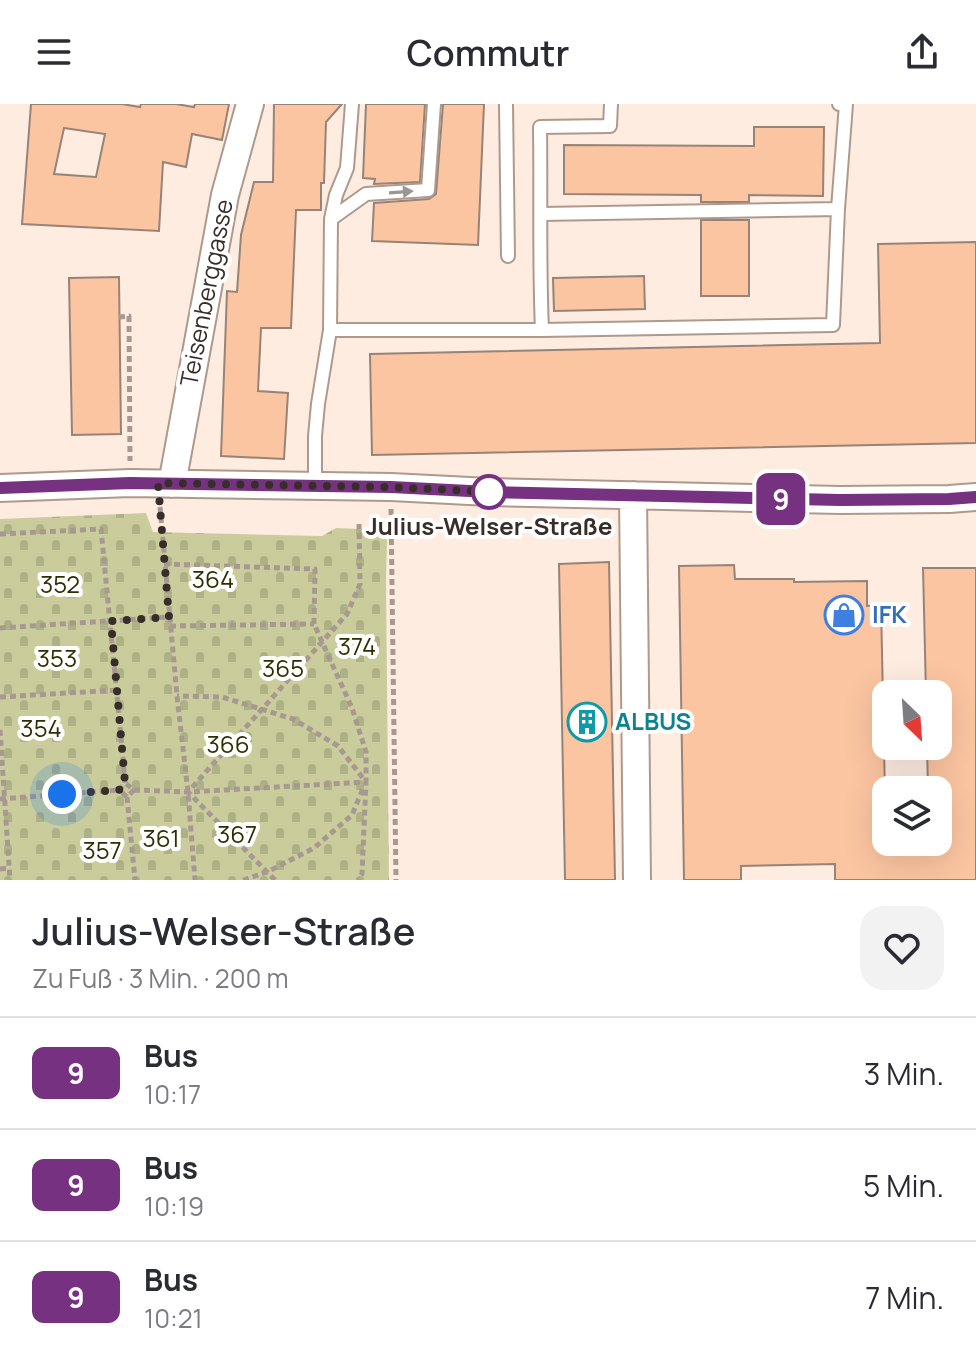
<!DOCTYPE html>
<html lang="de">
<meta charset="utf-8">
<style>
:root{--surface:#fff;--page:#f2f2f3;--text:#2b2b33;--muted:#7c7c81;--line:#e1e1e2}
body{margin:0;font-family:Manrope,sans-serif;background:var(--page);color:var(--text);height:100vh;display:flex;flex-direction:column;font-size:30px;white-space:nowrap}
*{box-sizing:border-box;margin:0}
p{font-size:26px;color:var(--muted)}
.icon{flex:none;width:44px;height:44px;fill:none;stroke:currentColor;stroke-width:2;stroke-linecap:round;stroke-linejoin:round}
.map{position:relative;height:776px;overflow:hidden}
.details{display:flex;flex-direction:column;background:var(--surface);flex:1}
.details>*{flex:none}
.badge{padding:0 16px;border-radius:12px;font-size:28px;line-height:52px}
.needle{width:52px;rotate:155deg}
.buttons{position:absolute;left:872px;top:576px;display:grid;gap:16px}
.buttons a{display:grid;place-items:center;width:80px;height:80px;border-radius:16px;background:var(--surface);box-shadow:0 8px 32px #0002;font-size:40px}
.you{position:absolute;width:40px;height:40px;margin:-20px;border:6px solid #fff;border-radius:50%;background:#1a73e8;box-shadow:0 0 0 12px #1a73e833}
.map>.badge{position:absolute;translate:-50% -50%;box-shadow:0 0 0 4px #fff}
.round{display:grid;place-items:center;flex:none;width:84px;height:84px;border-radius:24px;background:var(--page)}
.head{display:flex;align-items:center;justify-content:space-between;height:136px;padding:0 32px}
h1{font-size:38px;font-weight:600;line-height:60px}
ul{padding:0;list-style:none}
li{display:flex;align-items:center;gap:24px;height:112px;padding:0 32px;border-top:2px solid var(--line)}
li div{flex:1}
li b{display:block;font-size:30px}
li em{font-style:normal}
li .badge{min-width:88px;font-weight:700;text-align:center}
header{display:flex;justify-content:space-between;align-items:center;height:104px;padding:0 32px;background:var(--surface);font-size:36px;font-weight:600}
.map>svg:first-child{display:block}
</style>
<header><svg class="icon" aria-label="menu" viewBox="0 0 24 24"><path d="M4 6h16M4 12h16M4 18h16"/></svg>Commutr<svg class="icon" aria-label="share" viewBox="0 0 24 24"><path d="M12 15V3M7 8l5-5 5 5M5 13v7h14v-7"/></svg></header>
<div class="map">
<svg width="976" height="776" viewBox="0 0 976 776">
<defs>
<pattern id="cemetery-stones" width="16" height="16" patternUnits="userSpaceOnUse" patternTransform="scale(2)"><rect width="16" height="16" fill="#cacd9b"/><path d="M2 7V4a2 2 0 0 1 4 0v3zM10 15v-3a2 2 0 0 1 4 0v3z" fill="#aeb086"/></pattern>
</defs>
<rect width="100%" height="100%" fill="#feece1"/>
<path fill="url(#cemetery-stones)" d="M146 409 153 428 322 432 336 424 383 426 387 436 386 478 389 776H0V415Z"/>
<path fill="#fbc5a1" stroke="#978377" stroke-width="2" fill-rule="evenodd" d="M31 0H122L140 3 141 0H176L194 3 195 0H229L222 36 192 30 186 63 163 58 159 127 22 120ZM64 24 105 30 96 73 54 70Z
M274 0H342L326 18 324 79H321V106H296L291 224H261L258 287 288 289 284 355 221 352 227 187 237 188 241 131 254 78H273Z
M366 0H425L420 78 374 80 375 75 363 74Z
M443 0H484L478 141 372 137 374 99 429 95 436 90Z
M754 23H824L823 92 749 91V98H701V91L564 90V41L754 42Z
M701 116H749V192H701Z
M976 138V339L372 351 370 250 880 239 878 140Z
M644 172 645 205 554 207 553 174Z
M119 173 121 330 72 331 69 174Z
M609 458 615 776H565L559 460Z
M734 461 735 475H794V478L867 477V502L881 501 886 738H938V686H928L927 642H938V590H926L923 464H976V776H835V760L741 762V776H684L679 462Z"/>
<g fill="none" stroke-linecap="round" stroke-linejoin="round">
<g stroke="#ae998d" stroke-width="16">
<path id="lane" d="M506 0 508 152
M541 110 838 105
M331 115 366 90 428 86 434 0
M330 226H542C539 158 541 91 540 23L610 22 611 0
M542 226 833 221 838 105 846 0H839
M315 382V332L318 300 330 226 331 115 336 91 347 64 352 0"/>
</g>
<g stroke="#ae998d" stroke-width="30">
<path id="street" d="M172 380 225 91 250 0
M0 384 130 379 391 383 489 388 840 396 949 395 976 393
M633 391 637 776"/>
</g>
<path stroke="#a79991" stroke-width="5" stroke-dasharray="6 4" stroke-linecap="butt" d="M119 213 129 212 130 357
M160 403 177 592 188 688 195 776
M391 405 396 776
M0 430 101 425 123 654 125 679 119 686 127 693 134 686 125 679
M164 460 315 465 314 520 352 604 366 648V678L338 642 293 615 222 593 177 592
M170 522 314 520
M0 524 169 513
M0 593 118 586
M0 626 10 776
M134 686 188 688 366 678 362 770 359 776
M127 693 135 776
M0 695 119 686
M0 765 9 764
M243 776 267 768 314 744 352 711 364 682
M275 776 188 688 347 510 360 480 359 420"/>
<use href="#lane" stroke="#fff" stroke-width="12"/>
<use href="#street" stroke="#fff" stroke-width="26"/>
</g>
<defs><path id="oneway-solid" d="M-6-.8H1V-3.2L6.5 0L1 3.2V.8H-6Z" transform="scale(2)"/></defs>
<use fill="#9b9694" href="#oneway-solid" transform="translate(401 88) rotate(-4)"/>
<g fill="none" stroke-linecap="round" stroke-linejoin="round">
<g stroke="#fff" stroke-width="18">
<path id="line" d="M0 384 130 379 391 383 489 388 840 396 949 395 976 393"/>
</g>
<use href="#line" stroke="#763180" stroke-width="12"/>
<path stroke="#372e29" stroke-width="8" stroke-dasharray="0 14.4" d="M62 690 119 686 125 679 111 517 169 513 158 379 391 383 489 388"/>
</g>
<defs>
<g id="shop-ring" transform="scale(2)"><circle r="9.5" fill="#fff" stroke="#3f7fe0" stroke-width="1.5"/><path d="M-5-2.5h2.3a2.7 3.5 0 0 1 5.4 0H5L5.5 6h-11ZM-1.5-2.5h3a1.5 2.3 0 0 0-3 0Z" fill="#3f7fe0"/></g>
<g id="building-ring" transform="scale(2)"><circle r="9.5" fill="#fff" stroke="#0f9aa8" stroke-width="1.5"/><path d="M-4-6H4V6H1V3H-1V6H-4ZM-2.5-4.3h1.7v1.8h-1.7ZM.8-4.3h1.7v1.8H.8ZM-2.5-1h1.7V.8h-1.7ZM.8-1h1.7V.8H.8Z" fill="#0f9aa8"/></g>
</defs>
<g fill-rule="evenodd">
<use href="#shop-ring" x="844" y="511"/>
<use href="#building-ring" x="587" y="618"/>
</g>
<circle fill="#fff" stroke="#763180" stroke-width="4" cx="489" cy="388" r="16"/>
<g text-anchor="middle" stroke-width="8" stroke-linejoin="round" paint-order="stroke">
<g font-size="24" fill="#372e29" stroke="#fff">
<text transform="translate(207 189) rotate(-79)" y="8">Teisenberggasse</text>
</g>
<g font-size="24" font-weight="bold" fill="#372e29" stroke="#fff">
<text x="489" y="431">Julius-Welser-Straße</text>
</g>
<g font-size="24" fill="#2e2e00" stroke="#fff">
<text x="213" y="484">364</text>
<text x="60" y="489">352</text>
<text x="357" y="551">374</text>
<text x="57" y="563">353</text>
<text x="283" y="573">365</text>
<text x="41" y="633">354</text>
<text x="228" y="649">366</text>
<text x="237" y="739">367</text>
<text x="161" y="743">361</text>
<text x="102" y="755">357</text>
</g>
<g font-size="24" font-weight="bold" fill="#366cbe" stroke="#fff" text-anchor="start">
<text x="872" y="519">IFK</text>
</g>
<g font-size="24" font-weight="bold" fill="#0d838f" stroke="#fff" text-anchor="start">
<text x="615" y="626">ALBUS</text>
</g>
</g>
</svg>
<div class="buttons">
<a><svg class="needle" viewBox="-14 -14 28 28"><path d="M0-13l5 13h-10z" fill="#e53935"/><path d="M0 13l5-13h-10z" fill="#7c7c81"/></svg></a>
<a><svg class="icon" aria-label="layers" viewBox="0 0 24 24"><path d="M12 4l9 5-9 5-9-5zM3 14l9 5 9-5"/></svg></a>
</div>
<div class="you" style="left:62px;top:690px"></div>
<b class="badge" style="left:781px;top:395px;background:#763180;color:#fff">9</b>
</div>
<section class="details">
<div class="head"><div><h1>Julius-Welser-Straße</h1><p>Zu Fuß · 3 Min. · 200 m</p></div><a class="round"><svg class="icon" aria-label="heart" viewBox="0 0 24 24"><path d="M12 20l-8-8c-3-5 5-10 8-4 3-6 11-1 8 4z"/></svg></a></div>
<ul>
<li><span class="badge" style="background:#763180;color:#fff">9</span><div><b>Bus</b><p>10:17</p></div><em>3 Min.</em></li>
<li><span class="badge" style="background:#763180;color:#fff">9</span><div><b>Bus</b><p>10:19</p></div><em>5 Min.</em></li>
<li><span class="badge" style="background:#763180;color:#fff">9</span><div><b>Bus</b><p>10:21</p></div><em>7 Min.</em></li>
</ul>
</section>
